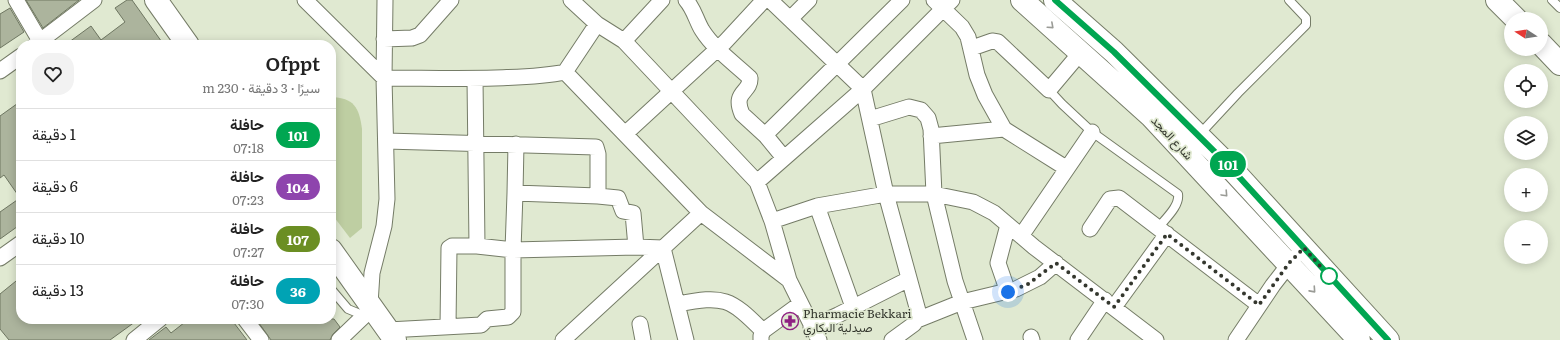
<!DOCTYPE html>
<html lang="ar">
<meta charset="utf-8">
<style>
:root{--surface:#fff;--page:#f2f2f2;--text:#222;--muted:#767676;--line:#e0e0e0}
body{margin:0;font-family:Literata,Vazirmatn,serif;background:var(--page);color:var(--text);direction:rtl;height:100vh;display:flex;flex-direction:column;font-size:15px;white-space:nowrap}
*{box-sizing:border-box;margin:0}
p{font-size:13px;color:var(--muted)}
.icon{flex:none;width:22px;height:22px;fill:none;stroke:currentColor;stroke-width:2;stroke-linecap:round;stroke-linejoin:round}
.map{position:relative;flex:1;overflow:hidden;direction:ltr}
.panel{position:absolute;left:16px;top:40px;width:320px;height:284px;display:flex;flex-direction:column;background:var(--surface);border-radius:16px;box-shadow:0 2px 10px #0003;direction:rtl}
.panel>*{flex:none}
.badge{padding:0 8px;border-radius:13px;font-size:14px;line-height:26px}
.needle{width:26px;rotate:282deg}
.controls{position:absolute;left:1504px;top:12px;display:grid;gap:8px}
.controls a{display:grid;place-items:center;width:44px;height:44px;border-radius:50%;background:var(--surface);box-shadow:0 2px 10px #0003;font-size:20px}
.you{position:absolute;width:20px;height:20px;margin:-10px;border:3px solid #fff;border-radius:50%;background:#1a73e8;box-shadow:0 0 0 6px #1a73e833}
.map>.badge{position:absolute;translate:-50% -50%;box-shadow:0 0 0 2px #fff}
.round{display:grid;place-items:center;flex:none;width:42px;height:42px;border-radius:16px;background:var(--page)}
.overview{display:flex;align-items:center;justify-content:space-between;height:68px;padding:0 16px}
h1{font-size:19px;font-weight:600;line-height:30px}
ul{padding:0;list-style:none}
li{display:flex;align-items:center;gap:12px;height:52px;padding:0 16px;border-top:1px solid var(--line)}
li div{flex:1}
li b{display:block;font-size:15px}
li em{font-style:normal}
li .badge{min-width:44px;font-weight:700;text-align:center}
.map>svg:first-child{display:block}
</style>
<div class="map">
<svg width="1560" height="340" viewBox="0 0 1560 340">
<rect width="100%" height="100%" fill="#e0e9d1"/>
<path fill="#becea2" d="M331 97C354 98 359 107 362 129V228L350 238 331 213Z"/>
<path fill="#acb49d" stroke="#6e7661" d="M26 0H79L43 28Z
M127 0H132L164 45H65L91 26 101 40 125 22 115 8Z
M10 8 24 32 0 48V14Z
M21 101V224L0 239V212L20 198 4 175 0 178V116Z
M21 277V319H139L110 340H9L0 329V294Z
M189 319H231L247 340H149L166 327 171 333Z
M256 319H334L340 327 333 334 330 340H271Z"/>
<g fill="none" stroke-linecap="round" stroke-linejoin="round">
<g stroke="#757c67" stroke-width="10">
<path id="lane" d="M1552 0 1560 8
M1049 90 1062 104 1092 132 1178 194C1180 206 1165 219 1158 228
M1199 135 1238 93 1306 25V18L1289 0
M331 289 348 309 365 316"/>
</g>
<g stroke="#757c67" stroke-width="17">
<path id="street" d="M16 0 40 41
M305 0 384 78 387 199 384 226 372 273 370 304
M385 0 384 78C421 78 458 79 495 78 518 77 542 77 565 72L597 24
M571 0 597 24 624 41 662 0
M686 0C694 9 696 20 702 30 714 49 734 63 750 78 751 93 732 91 742 114L766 136
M770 0 863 89 886 194 918 311 914 324 892 340
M934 0 962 27 968 37 977 75 985 95 1004 129
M790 19 809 0
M384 39 412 38 420 35 451 0
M624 41 757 182 772 221 789 280 819 340
M35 45 94 0
M972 48 992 41 998 42 1049 90 1081 52
M0 71 21 56
M565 72 701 213 789 280
M475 79 477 246 513 250 515 193
M870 119 909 107 921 110 928 118 931 129 934 194 955 281 975 340
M625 134 725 42 764 0
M931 136 1004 129 1066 168
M386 141 596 147 598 154V196L618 198 623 211 633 213 636 247 663 248 686 340
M516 144 515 193 598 196
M784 158 766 136 767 133 902 0
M757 182 863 89 952 0
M817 206 853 307
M772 221 817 206 886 194H934L973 202 994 213 1034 247 1156 340
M1008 225 998 263 1008 292
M1090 229 1110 199 1119 198 1259 305
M1021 236 1092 132
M0 258 21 243
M678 304C724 295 730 298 763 331
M1114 307 1167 234
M245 319 261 340
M917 320 962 302 1016 289 1040 277 1056 263
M640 324 643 340
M448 327 449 248 452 246H477
M811 327 838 315 909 279
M388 330 481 325 487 319 508 317 513 312V250L636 247
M1031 337 1032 340
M134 340 160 319
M339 340 364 316
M563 340 701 213
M761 340V336L763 331 800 304
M1078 340 1105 300
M1236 340 1273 285 1294 258"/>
</g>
<g stroke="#757c67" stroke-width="24">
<path id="secondary" d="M156 0 188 45
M1022 0 1151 116 1359 340
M1055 0 1114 52 1230 167 1388 340
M1497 0 1516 19
M1541 44 1560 64
M331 250 395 340"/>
</g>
<use href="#lane" stroke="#fff" stroke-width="8"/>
<use href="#street" stroke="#fff" stroke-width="15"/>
<use href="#secondary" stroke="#fff" stroke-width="22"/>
</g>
<defs><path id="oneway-chevron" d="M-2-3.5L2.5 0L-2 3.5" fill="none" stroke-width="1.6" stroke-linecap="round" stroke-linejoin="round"/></defs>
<g stroke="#9a9b96">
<use href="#oneway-chevron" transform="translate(1051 26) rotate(42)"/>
<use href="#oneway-chevron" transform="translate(1225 194) rotate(47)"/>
<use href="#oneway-chevron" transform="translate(1313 290) rotate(48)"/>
</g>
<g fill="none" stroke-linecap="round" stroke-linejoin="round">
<g stroke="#fff" stroke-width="9">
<path id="line" d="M1055 0 1114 52 1230 167 1388 340"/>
</g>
<use href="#line" stroke="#00a651" stroke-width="6"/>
<path stroke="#34372e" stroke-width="4" stroke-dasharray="0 7.2" d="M1008 292 1028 284 1056 263 1114 307 1167 234 1259 305 1289 263 1304 248 1329 276"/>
</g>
<defs>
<g id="pharmacy-ring" transform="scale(0.9)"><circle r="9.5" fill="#e0e9d1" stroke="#8f2082" stroke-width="1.5"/><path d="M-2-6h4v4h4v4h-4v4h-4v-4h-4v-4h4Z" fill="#8f2082"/></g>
</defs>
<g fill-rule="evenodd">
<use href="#pharmacy-ring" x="790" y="321"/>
</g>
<circle fill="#fff" stroke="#00a651" stroke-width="2" cx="1329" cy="276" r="8"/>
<g text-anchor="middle" stroke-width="3.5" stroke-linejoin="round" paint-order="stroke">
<g font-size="12" fill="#34372e" stroke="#e0e9d1">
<text transform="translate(1172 138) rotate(47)" y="4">شارع المجد</text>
</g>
<g font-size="12" fill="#34372e" stroke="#e0e9d1" text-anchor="start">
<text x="803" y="318">Pharmacie Bekkari<tspan x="803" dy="14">صيدلية البكاري</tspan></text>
</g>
</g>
</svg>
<div class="controls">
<a><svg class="needle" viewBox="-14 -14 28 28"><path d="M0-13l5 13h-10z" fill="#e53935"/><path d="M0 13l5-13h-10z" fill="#767676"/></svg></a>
<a><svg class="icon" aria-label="locate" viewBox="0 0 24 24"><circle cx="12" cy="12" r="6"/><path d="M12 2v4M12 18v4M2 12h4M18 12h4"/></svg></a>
<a><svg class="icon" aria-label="layers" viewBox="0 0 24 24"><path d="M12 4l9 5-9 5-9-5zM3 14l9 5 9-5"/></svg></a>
<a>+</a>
<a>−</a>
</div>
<div class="you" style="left:1008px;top:292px"></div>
<b class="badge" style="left:1228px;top:164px;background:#00a651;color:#fff">101</b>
<section class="panel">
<div class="overview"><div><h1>Ofppt</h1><p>سيرًا · 3 دقيقة · 230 m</p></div><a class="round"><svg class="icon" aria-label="heart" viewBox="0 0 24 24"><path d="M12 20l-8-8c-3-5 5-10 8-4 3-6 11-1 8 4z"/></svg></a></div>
<ul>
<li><span class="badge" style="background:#00a651;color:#fff">101</span><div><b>حافلة</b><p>07:18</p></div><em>1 دقيقة</em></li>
<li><span class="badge" style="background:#8e44ad;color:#fff">104</span><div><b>حافلة</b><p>07:23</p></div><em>6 دقيقة</em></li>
<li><span class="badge" style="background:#6b8e23;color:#fff">107</span><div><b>حافلة</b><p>07:27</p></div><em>10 دقيقة</em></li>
<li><span class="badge" style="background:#00a3b4;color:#fff">36</span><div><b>حافلة</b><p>07:30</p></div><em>13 دقيقة</em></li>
</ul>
</section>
</div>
